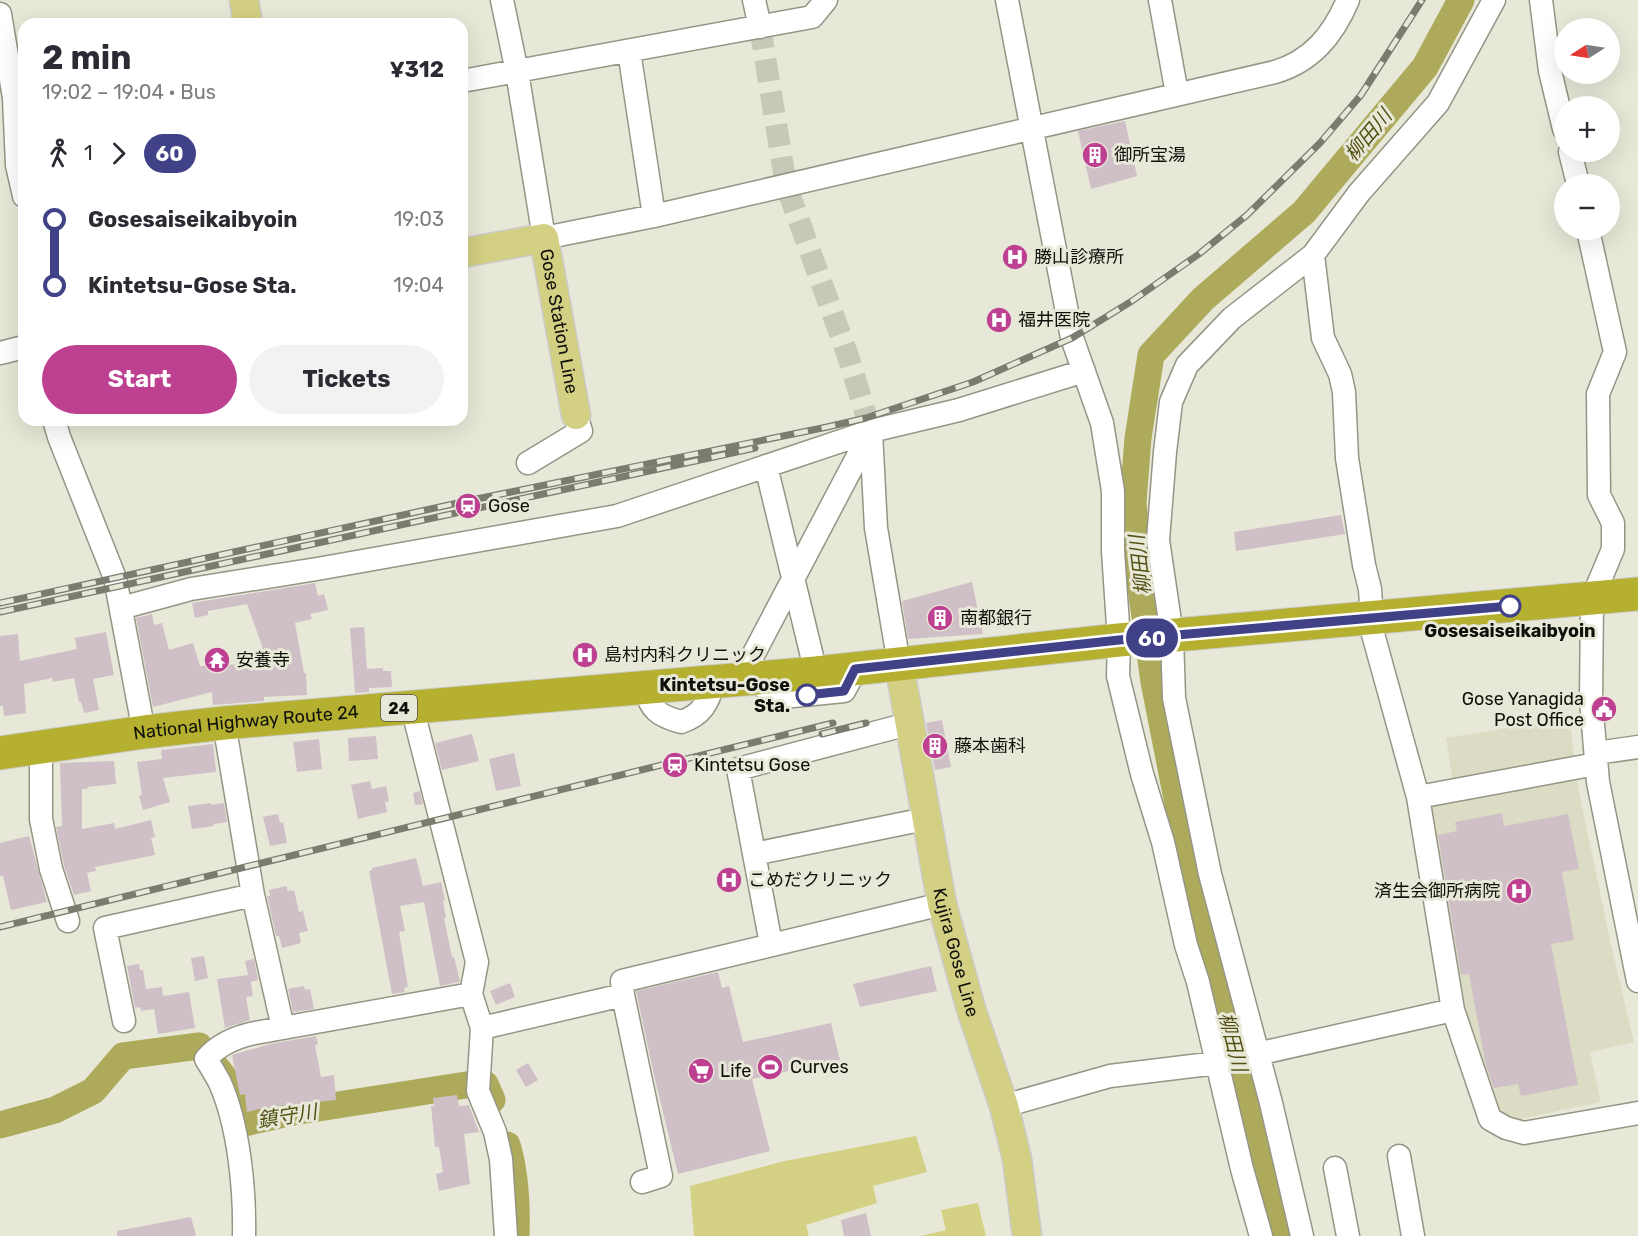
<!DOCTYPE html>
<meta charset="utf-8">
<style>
:root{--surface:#fff;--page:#f2f2f3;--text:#2b2b33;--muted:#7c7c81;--accent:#be4191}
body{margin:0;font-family:Rubik,"Noto Sans JP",sans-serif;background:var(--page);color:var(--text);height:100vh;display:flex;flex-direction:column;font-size:22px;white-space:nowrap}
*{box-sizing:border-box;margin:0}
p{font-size:20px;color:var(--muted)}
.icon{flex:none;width:33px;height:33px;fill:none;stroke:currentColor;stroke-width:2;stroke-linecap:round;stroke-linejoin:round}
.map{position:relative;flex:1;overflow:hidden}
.details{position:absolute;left:18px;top:18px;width:450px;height:408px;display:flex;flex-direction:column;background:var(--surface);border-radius:18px;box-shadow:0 6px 24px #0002}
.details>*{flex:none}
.badge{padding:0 12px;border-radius:20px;font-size:21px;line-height:39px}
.needle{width:39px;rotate:258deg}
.controls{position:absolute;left:1554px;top:18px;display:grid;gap:12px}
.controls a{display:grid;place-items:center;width:66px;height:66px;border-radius:50%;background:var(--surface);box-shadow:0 6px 24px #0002;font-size:30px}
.map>.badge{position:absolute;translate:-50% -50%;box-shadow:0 0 0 3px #fff}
.legs{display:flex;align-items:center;gap:9px;height:66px;padding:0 24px;font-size:20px}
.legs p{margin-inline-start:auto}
.summary{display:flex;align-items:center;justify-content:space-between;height:102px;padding:0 24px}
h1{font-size:33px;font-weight:700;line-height:45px}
.cta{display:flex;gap:12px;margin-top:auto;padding:12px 24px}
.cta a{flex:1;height:69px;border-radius:36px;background:var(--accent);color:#fff;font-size:24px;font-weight:700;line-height:69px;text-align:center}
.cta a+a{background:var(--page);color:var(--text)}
ul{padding:0 24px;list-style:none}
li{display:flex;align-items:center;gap:21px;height:66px;font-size:22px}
li i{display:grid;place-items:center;width:9px;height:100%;margin:0 8px;background:currentColor}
li i::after{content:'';width:15px;height:15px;margin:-8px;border:4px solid;border-radius:50%;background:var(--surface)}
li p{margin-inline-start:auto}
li:first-child i{background:linear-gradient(#0000 50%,currentColor 0)}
li:last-child i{background:linear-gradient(currentColor 50%,#0000 0)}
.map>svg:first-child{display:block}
</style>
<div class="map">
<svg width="1638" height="1236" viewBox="0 0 1638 1236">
<rect width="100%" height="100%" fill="#e8e8d8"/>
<path fill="#dcdcc5" d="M1570 717 1575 772 1611 945 1634 1042 1590 1052 1601 1102 1501 1123 1457 1009 1420 788 1453 783 1446 738Z"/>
<path fill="#d4d184" d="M916 1136 927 1172 873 1186 877 1203 806 1225 809 1236H694L690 1186 785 1161Z
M978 1203 986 1236H921L946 1230 941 1210Z"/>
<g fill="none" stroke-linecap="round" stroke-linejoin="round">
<path stroke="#adaa5b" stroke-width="27" d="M0 1125 55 1110 93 1091 123 1056 199 1046 235 1091 244 1123 293 1112 466 1085 485 1084 492 1100
M507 1145C516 1175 517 1206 516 1236
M1283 1236 1196 895 1154 682 1140 581 1133 502 1138 438 1151 355 1203 299 1304 212 1425 67 1461 0"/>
</g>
<path fill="#cfbfc7" d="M1125 121 1137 176 1091 189 1078 131Z
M1341 515 1345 534 1236 551 1234 532Z
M972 582 983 634 908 639 902 601Z
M315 583 318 596 324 594 328 610 310 614 312 619 295 623 304 673H306L307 695 264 697V701L213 705 212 692 153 707 136 618 152 614 154 625 162 623 169 650 193 643 200 666 265 663 262 646 247 604 208 611V615L195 618 192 603Z
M364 627 367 669 383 668V671H391L392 687 369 688V692L355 693 350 628Z
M106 632 114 675 93 679 99 710 84 713 81 702H79L74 678 53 682 52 678 24 684 26 713 4 716 3 706H0V636L18 634 20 661 77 649 75 638Z
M942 720 951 767 935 770 926 723Z
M472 734 479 761 442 770 435 743Z
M376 736 378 759 349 761 348 738Z
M319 739 322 769 297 772 293 742Z
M213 744 216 772 163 778 170 802 143 810 139 796 142 795 137 762 162 759 161 750Z
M514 753 521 786 496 791 489 759Z
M114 761 116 784 87 787 88 789H82V829L114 823 115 829 151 820 155 837 151 838 155 855 95 867 96 871 87 873 91 891 74 895 64 866 56 827 62 826 60 763Z
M370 781 372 789 386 786 389 801 385 802 387 812 358 819 351 785Z
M420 791 423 804 415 805 413 793Z
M211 803V805L224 803 227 822 214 824V826L192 829 188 806Z
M1502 813 1504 826 1568 814 1579 869 1562 872 1574 940 1551 944 1578 1085 1521 1096 1518 1084 1494 1088 1486 1066 1469 974 1461 975 1438 835 1457 831 1455 822Z
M278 814 280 823 283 822 287 843 270 846 263 817Z
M29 836 47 902 11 910 3 876H0V843Z
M416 858 423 886 441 882 445 900 443 901 446 918H444L452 957H454L460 981 459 982 440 986 424 902 400 906 405 931 399 932 408 987 404 988 405 992 392 994 369 871 372 870V868Z
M286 886 288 891 294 890 299 912 303 911 308 931 299 933 301 943 282 948 279 936H276L267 896H270L269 890Z
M204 956 208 978 195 981 191 958Z
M254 959 258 980 251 982 253 996 246 997 250 1020 225 1028 217 979 248 975 245 961Z
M139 964 140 970H143L146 989 162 987 163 996 189 992 195 1028 158 1034 154 1009 141 1011 140 1007 135 1008 127 966Z
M931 966 937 991 860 1007 853 984Z
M718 972 722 988 729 986 743 1042 831 1023 840 1060 752 1079 770 1151 678 1174 654 1075 636 991Z
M510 983 515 997 496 1005 490 991Z
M304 986 305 990 310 989 314 1009 293 1012 288 989Z
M316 1036 318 1044 315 1045 321 1077 334 1075 336 1100 268 1107 247 1112 245 1094 240 1095 232 1055 270 1044Z
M528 1063 538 1080 526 1087 516 1070Z
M457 1095 459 1106 469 1105 479 1132 464 1134 470 1184 439 1191 436 1174 443 1172 439 1147H435L431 1106H434L433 1098Z
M866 1213 871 1236H844L841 1220Z
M191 1217 196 1236H117V1231Z"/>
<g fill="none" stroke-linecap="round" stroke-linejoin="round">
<path stroke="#c8c8b9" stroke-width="22" stroke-dasharray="22 11" stroke-linecap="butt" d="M760 27 786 185 848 356 871 431"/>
<g stroke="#959586" stroke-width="25">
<path id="minor" d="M502 0 517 72 544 238 654 216 1275 72C1312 61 1333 35 1348 0
M754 0 760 27
M1007 0 1072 338 1102 423 1113 491V551L1119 640 1118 676 1142 774 1163 842 1186 945 1198 982 1242 1169 1261 1236
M1160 0 1177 94
M1541 0 1550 71 1564 129
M0 14 14 98 17 165 24 196
M629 51 654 216
M462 81 812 17 826 0
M1570 152 1578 184
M1588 230 1615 352 1598 394 1599 495 1613 523V549L1592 599 1591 701 1598 782 1638 981
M1313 255 1323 338 1340 374 1344 392 1347 458 1364 565 1370 589 1373 634 1418 797 1453 1010 1490 1119 1506 1128 1524 1133 1638 1113
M0 353 24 347
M54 420 59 437 115 578 144 732
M871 432 876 528 899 664
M528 463 581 431 576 415
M766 466 816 673
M121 608 191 589 317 569 617 516 871 431 959 410 1084 371
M757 678 773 698 844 691 856 669
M740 680 871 431
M645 687C650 710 659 716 681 722 702 715 708 703 714 682
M412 707 477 962 471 994
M224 723 253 895 283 1028
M41 746V819L51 869 68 921
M1596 753 1638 747
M1418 797 1596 764
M754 854 925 819
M771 944 738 769 908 724
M623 995 661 1176 642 1182
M124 1021 105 928 253 895
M482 1028 623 995 622 981 942 904
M1004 1106 1110 1076 1217 1063 1453 1010
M1399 1156 1413 1236
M1335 1168 1348 1236
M244 1236C245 1190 239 1126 220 1083 216 1075 211 1067 206 1059 219 1044 235 1037 255 1033L471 994 482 1028 478 1091 495 1132 501 1159 506 1236
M1302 1236 1271 1103 1210 874 1174 698 1172 635 1158 540 1165 452 1171 402 1187 365 1232 318 1313 255 1359 193 1438 103 1494 0"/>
</g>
<g stroke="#cbcbca" stroke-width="31">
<g id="major">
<path d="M244 0 248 24"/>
<path id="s1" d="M462 253 544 238 576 415"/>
<path id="s2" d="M899 664 942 904 971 1009 1004 1106 1017 1159 1027 1236"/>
</g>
</g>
<g stroke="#cbcbca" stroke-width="35">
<g id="highway">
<path id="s3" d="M0 753 144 732 224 723 816 673 1119 640 1638 594"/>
</g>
</g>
<use href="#minor" stroke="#fff" stroke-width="22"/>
<use href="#major" stroke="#d3d083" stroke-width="28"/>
<use href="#highway" stroke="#b5b030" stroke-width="33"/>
<g stroke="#7b7b70" stroke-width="7">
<path id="rail" d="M0 603 467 501 827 427 866 418 973 382 1072 338 1132 301 1199 254 1247 215 1320 143 1361 95 1422 0
M0 612 755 448
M822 734 866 723
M0 927 833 723"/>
</g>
<use href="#rail" stroke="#e8e8d8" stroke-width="4.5" stroke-dasharray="14" stroke-linecap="butt"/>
</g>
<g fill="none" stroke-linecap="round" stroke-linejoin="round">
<g stroke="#fff" stroke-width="14">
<path id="line-1" d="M807 695 844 691 855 669 1119 640 1510 606"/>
</g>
<use href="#line-1" stroke="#414188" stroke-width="9"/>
</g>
<defs>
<g id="building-disc" transform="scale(1.35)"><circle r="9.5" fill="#be4191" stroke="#e8e8d8"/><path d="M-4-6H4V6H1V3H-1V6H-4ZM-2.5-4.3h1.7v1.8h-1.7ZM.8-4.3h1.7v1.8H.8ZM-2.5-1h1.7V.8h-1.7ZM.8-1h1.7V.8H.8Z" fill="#fff"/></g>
<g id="hospital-disc" transform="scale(1.35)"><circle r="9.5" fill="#be4191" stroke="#e8e8d8"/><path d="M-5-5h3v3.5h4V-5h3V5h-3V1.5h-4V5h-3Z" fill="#fff"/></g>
<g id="station-disc" transform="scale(1.35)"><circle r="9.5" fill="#be4191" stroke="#e8e8d8"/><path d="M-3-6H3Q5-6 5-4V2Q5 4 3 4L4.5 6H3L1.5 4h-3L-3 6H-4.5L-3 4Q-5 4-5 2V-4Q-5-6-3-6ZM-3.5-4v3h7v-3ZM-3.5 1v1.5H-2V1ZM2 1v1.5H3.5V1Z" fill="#fff"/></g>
<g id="temple-disc" transform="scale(1.35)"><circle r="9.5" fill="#be4191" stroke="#e8e8d8"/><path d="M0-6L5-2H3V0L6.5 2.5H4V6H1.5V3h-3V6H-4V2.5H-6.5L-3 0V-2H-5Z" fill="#fff"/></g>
<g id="civic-disc" transform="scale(1.35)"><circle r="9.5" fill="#be4191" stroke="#e8e8d8"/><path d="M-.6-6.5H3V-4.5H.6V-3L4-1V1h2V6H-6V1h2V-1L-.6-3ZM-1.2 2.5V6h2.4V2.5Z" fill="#fff"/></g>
<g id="stadium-disc" transform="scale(1.35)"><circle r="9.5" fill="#be4191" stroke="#e8e8d8"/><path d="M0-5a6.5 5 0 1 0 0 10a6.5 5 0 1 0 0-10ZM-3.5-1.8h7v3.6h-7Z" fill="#fff"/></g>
<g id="supermarket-disc" transform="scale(1.35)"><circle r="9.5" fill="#be4191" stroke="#e8e8d8"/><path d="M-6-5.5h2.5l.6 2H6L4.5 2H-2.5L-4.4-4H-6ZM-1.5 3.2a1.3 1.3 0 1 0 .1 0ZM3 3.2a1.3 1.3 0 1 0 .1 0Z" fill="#fff"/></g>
</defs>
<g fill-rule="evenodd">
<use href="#building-disc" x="1095" y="155"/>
<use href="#hospital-disc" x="1015" y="257"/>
<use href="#hospital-disc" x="999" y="320"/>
<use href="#station-disc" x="468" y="506"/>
<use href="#building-disc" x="940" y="618"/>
<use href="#hospital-disc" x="585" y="655"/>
<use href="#temple-disc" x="217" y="660"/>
<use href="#civic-disc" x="1604" y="709"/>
<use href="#building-disc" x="935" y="746"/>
<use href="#station-disc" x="675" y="765"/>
<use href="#hospital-disc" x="729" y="880"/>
<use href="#hospital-disc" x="1519" y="891"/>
<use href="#stadium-disc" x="770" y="1067"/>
<use href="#supermarket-disc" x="701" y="1071"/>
</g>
<g fill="#fff" stroke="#414188" stroke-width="3">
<circle cx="1510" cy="606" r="10"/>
<circle cx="807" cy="695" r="10"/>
</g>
<g text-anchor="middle" stroke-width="6" stroke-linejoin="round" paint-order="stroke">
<rect fill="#e8e8d8" stroke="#525249" stroke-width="1.5" x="381" y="695" width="36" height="26" rx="4.5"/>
<g font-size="16" font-weight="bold" fill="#11110c">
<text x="399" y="714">24</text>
</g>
<g font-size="18" fill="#11110c" stroke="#e8e8d8" text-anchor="start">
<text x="1114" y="161">御所宝湯</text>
<text x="1034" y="263">勝山診療所</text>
<text x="1018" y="326">福井医院</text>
<text x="488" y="512">Gose</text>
<text x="960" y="624">南都銀行</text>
<text x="604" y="661">島村内科クリニック</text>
<text x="236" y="666">安養寺</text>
<text x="1584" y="705" text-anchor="end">Gose Yanagida<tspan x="1584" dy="21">Post Office</tspan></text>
<text x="954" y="752">藤本歯科</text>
<text x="694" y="771">Kintetsu Gose</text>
<text x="748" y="886">こめだクリニック</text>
<text x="1500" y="897" text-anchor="end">済生会御所病院</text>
<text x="790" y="1073">Curves</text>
<text x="720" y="1077">Life</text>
</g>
<g font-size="18" fill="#11110c" stroke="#e8e8d8">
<text dy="6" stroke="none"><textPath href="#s1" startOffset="168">Gose Station Line</textPath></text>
<text dy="6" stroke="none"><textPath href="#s3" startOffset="248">National Highway Route 24</textPath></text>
<text dy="6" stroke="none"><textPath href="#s2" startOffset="294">Kujira Gose Line</textPath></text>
</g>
<g font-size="18" font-weight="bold" fill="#11110c" stroke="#e8e8d8">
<text x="1510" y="637">Gosesaiseikaibyoin</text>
<text x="790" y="691" text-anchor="end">Kintetsu-Gose<tspan x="790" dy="21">Sta.</tspan></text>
</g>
<g font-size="20" font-style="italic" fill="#535114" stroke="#e8e8d8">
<text transform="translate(1368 135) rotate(-50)" y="7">柳田川</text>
<text transform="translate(1140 565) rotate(-97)" y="7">柳田川</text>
<text transform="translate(1233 1042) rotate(76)" y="7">柳田川</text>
<text transform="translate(287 1116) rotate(-9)" y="7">鎮守川</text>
</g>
</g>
</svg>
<div class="controls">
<a><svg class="needle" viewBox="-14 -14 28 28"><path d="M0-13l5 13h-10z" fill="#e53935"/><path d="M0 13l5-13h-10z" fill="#7c7c81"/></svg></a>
<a>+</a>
<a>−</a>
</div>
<b class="badge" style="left:1152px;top:638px;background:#414188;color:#fff">60</b>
<section class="details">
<div class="summary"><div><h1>2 min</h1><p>19:02 – 19:04 · Bus</p></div><b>¥312</b></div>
<div class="legs"><svg class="icon" aria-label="walk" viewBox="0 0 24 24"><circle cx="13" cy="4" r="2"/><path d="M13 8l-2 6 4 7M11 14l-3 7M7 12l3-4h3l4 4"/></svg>1<svg class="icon" aria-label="forward" viewBox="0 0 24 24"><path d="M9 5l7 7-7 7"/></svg><b class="badge" style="background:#414188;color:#fff">60</b></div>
<ul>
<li><i style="color:#414188"></i><b>Gosesaiseikaibyoin</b><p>19:03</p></li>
<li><i style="color:#414188"></i><b>Kintetsu-Gose Sta.</b><p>19:04</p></li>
</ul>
<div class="cta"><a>Start</a><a>Tickets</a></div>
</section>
</div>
